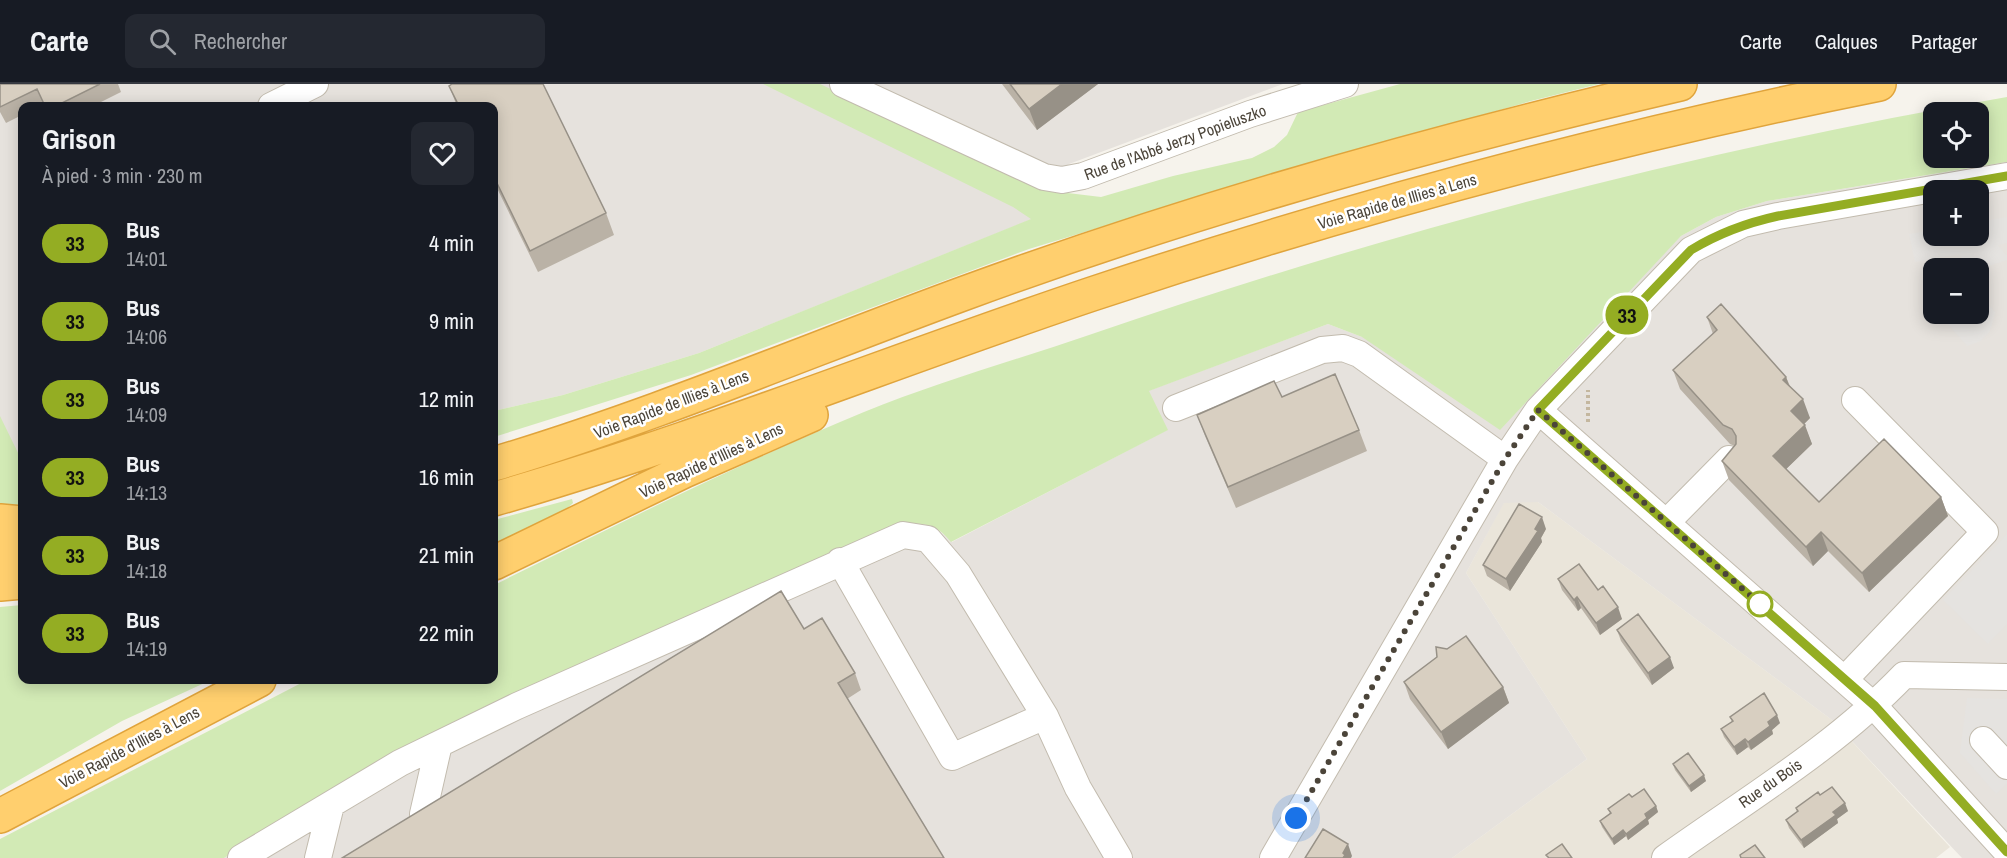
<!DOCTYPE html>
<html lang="fr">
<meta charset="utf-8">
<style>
:root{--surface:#171b24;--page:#242831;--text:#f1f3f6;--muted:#9ea1a6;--line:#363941}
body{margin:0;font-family:"Archivo Narrow",sans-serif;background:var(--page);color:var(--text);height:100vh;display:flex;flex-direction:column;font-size:22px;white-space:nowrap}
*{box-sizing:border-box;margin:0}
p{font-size:20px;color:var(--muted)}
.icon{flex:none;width:33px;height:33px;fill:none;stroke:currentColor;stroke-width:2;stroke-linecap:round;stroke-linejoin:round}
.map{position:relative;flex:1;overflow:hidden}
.side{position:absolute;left:18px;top:18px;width:480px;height:582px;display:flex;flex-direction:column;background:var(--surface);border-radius:12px;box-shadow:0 3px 15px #0003}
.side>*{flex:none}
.badge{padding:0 12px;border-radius:20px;font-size:21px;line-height:39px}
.buttons{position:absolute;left:1923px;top:18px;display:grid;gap:12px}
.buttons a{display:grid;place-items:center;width:66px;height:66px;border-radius:12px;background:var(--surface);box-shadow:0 3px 15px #0003;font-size:30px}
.you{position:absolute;width:30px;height:30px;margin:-15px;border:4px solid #fff;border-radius:50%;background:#1a73e8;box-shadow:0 0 0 9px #1a73e833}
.map>.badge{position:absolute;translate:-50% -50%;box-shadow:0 0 0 3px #fff}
.round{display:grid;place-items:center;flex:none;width:63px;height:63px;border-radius:12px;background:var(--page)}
.summary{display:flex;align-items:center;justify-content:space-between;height:102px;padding:0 24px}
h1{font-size:28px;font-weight:700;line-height:45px}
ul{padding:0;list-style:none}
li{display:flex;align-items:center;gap:18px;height:78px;padding:0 24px}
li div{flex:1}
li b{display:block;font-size:22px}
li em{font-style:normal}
li .badge{min-width:66px;font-weight:700;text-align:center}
header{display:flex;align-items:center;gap:36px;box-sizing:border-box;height:84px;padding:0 30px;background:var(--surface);border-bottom:2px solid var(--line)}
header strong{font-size:28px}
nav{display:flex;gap:33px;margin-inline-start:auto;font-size:21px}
.search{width:420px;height:54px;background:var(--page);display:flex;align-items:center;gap:15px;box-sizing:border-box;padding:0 21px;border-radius:12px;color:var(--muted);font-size:22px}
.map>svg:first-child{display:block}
</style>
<header>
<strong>Carte</strong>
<div class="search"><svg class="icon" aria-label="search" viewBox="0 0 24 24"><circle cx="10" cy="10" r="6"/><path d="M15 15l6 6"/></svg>Rechercher</div>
<nav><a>Carte</a><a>Calques</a><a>Partager</a></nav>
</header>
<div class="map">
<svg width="2007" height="774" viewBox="0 0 2007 774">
<rect width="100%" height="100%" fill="#f6f3ec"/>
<path fill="#eae5da" d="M1504 418H1538L1832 636 1950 763 1936 774H1452L1587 675 1466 489Z"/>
<path fill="#e6e2dd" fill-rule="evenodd" d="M0 0H1283L1069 80 1032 135 699 269 563 311 494 327V22H22V388L0 384Z
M2007 78V774H1962L1832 636 1538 418 1504 419 1466 489 1587 675 1452 774H224L437 648 901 440 920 438 934 442 952 458 1167 346 1148 307 1328 240 1362 253 1647 185 1681 152 1716 133 1767 117ZM1934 106H1978V152H1934ZM1934 184H1978V230H1934Z"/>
<path fill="#d2eab5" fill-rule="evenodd" d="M763 0H820L1026 97 1051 107 1101 113 1173 92 1252 74 1274 63 1287 51 1298 28 1400 0H1599L1531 17 1216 108 1029 165 691 291 494 353V327L563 311 699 269 1031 135 1013 123Z
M2007 13V78L1767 117 1716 133 1681 152 1500 346 1362 253 1328 240 1149 307 1168 346 951 458C937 440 923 438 901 440L437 648 224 774H0V755L307 596H494V501C616 441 738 380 864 328 938 298 1016 276 1092 250 1392 147 1694 67 2007 13ZM1934 28H1978V74H1934Z
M0 332 22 377V423L0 420Z
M572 415 573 419 560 431 494 462V436Z
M22 521V596H211L122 637 0 707V523Z"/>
<path fill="#e5e3e0" d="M2007 133V159L1998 161 2007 172V176L1979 185 1968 184 1959 170 1915 178 1909 150 1933 146 1934 152H1978L1979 138Z
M1979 211 1995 228 1990 247 1981 257 1967 262 1939 230H1978Z
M2007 450V540L1988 560 1943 516Z
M1967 614 2007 615V700L1996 710 1960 669Z"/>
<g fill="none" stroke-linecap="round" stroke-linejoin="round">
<g stroke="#c2bbae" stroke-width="28">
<path id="minor" d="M843 0 1044 93 1062 96 1083 92 1250 30 1345 0
M271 22 315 0
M1176 324 1322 266 1343 264 1359 270 1505 375
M1538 326 1874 622 2007 768
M1666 439 1729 375
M840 477 952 673 1045 632
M1845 595 1985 448 1855 316
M1983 656 2007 682
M423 730 439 660
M241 774 400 679 517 622 903 451 928 455 958 490 1045 632 1078 704 1119 774
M318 774 331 721
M1273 774 1505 375 1538 326 1691 166 1743 140 1778 132 2007 92
M1665 774C1746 716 1835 663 1904 591L2007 593"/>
</g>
<g stroke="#e0a43c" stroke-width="36">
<path id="highway" d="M494 380C654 332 807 267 965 209 1197 124 1439 56 1680 0
M494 415C696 357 892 277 1092 210 1350 124 1613 53 1879 0
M0 437 22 439
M0 467 22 465
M494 479 684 387 811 331
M0 500 22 498
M0 732 259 596"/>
</g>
<path stroke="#c4b79f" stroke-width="4" stroke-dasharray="3 3" stroke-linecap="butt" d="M1588 338V306"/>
<use href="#minor" stroke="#fff" stroke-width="26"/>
<use href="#highway" stroke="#ffcf6e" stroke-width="33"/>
</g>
<path fill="#bab2a6" d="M0 0H118L121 8 93 22H43L42 21 39 22H22V31L6 39 0 28Z
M452 0H543L606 129 614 151 538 188 494 98V22H457L449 2Z
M1002 0H1098L1037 46Z
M1707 233 1786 293 1790 302 1810 334 1804 340 1812 360 1786 385 1819 418 1941 413 1948 432 1869 508 1828 467 1813 482 1729 396 1722 377 1735 362 1730 360 1680 305 1673 286 1713 250Z
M1282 313 1359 346 1367 367 1236 424 1205 352 1197 331Z
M1546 445 1541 454 1542 458 1510 507 1487 492 1483 481Z
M1558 495 1598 506 1622 535 1600 551 1581 524 1578 527 1562 506Z
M804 545 855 589 861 606 847 615Z
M1617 546 1674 584 1652 601 1621 557Z
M1437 573 1503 603 1509 619 1448 665 1410 615 1404 598Z
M1730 633 1780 639 1772 646 1773 650 1751 666 1748 663 1737 671 1724 653 1721 645 1732 638Z
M1673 680 1706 697 1691 708 1675 686Z
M1820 711 1848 727 1837 735 1838 739 1804 764 1789 744 1786 736 1797 728 1796 724Z
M1632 713 1656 722 1658 728 1648 736 1649 740 1628 756 1626 752 1614 761 1602 743 1600 737 1610 729 1608 725Z"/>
<path fill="#979187" d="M1062 0H1098L1037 46 1029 25Z
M1786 293 1793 312 1783 296Z
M1803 315 1810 334 1798 346 1791 327Z
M1805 341 1812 360 1780 391 1773 372Z
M1941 413 1948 432 1869 508 1862 489Z
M1542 433 1546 445 1541 454 1542 458 1510 507 1506 495Z
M1821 448 1828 467 1813 482 1806 463Z
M1577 513 1581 524 1578 527 1574 516Z
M1618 523 1622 535 1600 551 1596 539Z
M1670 573 1674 584 1652 601 1648 589Z
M1503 603 1509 619 1448 665 1441 648Z
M1777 631 1780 639 1772 646 1773 650 1751 666 1748 658 1768 638Z
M1745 655 1748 663 1737 671 1734 663Z
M1704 691 1706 697 1691 708 1689 702Z
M1845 719 1848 727 1837 735 1838 739 1804 764 1801 756 1833 728Z
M1656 722 1658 728 1648 736 1649 740 1628 756 1626 750 1645 730Z
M1623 746 1626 752 1614 761 1612 755Z
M1348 760 1352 772 1351 774H1343V769Z"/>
<path fill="#d8cfc1" stroke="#979187" stroke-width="1.5" d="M0 0H100L56 22H45L37 5 0 23Z
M452 0H543L606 129 530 167 494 93V22H459L449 2Z
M1010 0H1062L1029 25Z
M1721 220 1786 293 1783 296 1803 315 1791 327 1805 341 1773 372 1819 418 1884 355 1941 413 1862 489 1821 448 1806 463 1722 377 1736 360V352L1732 345 1723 341 1673 286 1717 246 1707 233Z
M1335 290 1359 346 1228 403 1197 331 1274 297 1282 313Z
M1519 420 1542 433 1535 445 1538 447 1506 495 1483 481Z
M1579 480 1598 506 1603 502 1618 523 1596 539 1577 513 1574 516 1558 495Z
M781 507 804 545 822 534 855 589 838 599 944 774H342Z
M1638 530 1670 573 1648 589 1617 546Z
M1466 552 1503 603 1441 648 1404 598 1437 573 1436 563 1447 565Z
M1764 609 1777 631 1768 638 1770 642 1748 658 1745 655 1734 663 1721 645 1733 637 1730 633Z
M1688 669 1704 691 1689 702 1673 680Z
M1832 703 1845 719 1833 728 1836 731 1801 756 1786 736 1798 727 1796 724 1818 708 1820 711Z
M1644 705 1656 722 1645 730 1647 734 1626 750 1623 746 1612 755 1600 737 1611 729 1608 725 1629 710 1632 713Z
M1323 745 1348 760 1343 769 1345 771 1343 774H1305Z
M1562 760 1572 774H1549L1546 771Z
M1755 761 1765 774H1741L1740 771Z"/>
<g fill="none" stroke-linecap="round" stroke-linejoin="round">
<g stroke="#fff" stroke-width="14">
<path id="line" d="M2007 92 1778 132C1746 139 1719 149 1691 166L1538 326 1875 622 2007 768"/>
</g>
<use href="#line" stroke="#94ad23" stroke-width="9"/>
<path stroke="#4b4439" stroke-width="6" stroke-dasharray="0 10.8" d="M1296 734 1505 375 1538 326 1760 520"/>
</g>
<circle fill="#fff" stroke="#94ad23" stroke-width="3" cx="1760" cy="520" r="12"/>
<g text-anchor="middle" stroke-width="5" stroke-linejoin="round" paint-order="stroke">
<g font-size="16" fill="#4b4439" stroke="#fff">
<text transform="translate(1175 58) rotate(-20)" y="6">Rue de l'Abbé Jerzy Popieluszko</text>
<text transform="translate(1397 117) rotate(-16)" y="6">Voie Rapide de Illies à Lens</text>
<text transform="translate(671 320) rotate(-21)" y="6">Voie Rapide de Illies à Lens</text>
<text transform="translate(711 376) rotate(-25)" y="6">Voie Rapide d’Illies à Lens</text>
<text transform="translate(129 663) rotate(-28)" y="6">Voie Rapide d’Illies à Lens</text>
<text transform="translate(1770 699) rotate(-35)" y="6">Rue du Bois</text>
</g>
</g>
</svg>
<div class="buttons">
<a><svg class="icon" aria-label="locate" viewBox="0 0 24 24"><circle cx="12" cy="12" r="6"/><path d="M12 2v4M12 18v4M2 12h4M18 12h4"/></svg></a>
<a>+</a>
<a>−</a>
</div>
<div class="you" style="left:1296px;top:734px"></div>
<b class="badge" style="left:1627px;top:231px;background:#94ad23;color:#111">33</b>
<section class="side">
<div class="summary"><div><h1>Grison</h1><p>À pied · 3 min · 230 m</p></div><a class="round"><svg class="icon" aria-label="heart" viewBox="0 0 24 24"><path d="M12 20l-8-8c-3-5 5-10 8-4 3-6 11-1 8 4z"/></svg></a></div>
<ul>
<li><span class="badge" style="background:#94ad23;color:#111">33</span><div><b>Bus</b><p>14:01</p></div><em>4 min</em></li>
<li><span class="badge" style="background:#94ad23;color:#111">33</span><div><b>Bus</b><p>14:06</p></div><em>9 min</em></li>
<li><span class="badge" style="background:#94ad23;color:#111">33</span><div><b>Bus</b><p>14:09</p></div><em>12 min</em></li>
<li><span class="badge" style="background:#94ad23;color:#111">33</span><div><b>Bus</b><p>14:13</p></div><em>16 min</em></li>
<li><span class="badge" style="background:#94ad23;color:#111">33</span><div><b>Bus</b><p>14:18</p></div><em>21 min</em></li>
<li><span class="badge" style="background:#94ad23;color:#111">33</span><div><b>Bus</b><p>14:19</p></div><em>22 min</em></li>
</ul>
</section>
</div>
